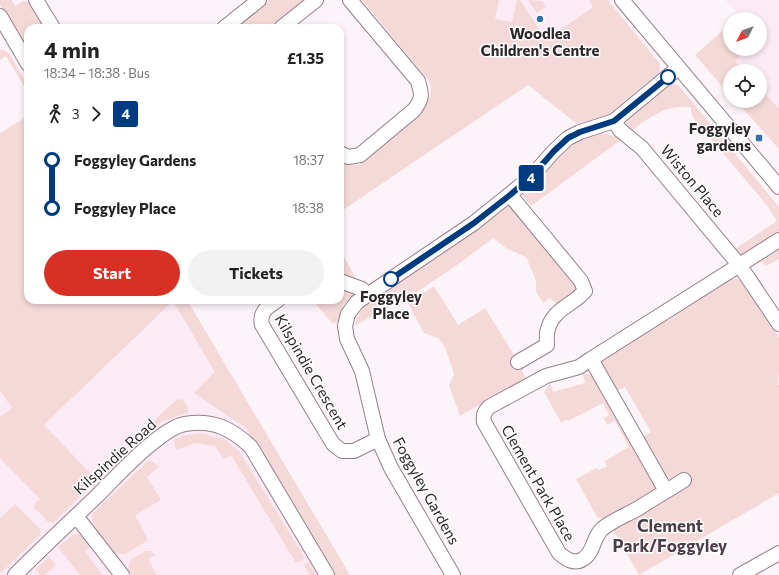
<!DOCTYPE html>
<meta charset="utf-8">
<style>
:root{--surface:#fff;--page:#f2f2f2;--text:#222;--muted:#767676;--accent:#d93025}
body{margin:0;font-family:Commissioner,sans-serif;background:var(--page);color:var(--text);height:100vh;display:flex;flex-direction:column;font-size:15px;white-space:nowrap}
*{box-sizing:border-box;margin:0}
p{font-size:13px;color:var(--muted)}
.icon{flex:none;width:22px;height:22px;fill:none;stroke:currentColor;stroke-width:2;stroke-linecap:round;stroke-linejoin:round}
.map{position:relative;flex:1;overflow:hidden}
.drawer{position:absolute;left:24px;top:24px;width:320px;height:280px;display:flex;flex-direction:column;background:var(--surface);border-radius:12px;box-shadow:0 2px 6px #0003}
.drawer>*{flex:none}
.badge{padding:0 8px;border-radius:3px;font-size:14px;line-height:26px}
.needle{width:26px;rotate:228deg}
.buttons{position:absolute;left:723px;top:12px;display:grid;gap:8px}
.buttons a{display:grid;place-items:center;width:44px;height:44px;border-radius:50%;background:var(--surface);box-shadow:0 2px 6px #0003;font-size:20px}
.map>.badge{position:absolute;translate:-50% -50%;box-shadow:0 0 0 2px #fff}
.legs{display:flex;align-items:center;gap:6px;height:44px;padding:0 20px;font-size:13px}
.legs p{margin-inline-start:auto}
.headline{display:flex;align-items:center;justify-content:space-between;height:68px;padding:0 20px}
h1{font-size:22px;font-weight:700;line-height:30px}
.primary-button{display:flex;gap:8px;margin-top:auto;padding:8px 20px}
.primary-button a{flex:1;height:46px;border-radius:24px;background:var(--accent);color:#fff;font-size:16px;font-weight:700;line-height:46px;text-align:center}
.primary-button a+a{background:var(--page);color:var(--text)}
ul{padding:0 20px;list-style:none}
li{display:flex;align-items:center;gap:14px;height:48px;font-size:15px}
li i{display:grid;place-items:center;width:6px;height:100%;margin:0 5px;background:currentColor}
li i::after{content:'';width:10px;height:10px;margin:-5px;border:3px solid;border-radius:50%;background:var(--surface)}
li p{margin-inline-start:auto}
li:first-child i{background:linear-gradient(#0000 50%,currentColor 0)}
li:last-child i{background:linear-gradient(currentColor 50%,#0000 0)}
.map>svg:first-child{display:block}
</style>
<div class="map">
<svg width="779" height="575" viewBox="0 0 779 575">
<rect width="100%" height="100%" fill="#fdf4f9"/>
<path fill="#fceaf5" d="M478 0H608L526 59Z
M725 0H779V149L736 101H760V71H730V95L695 55 730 24V49H760V19H735L739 15Z
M174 300H187L350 575H0V391L32 437Z"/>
<path fill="#f5d9d9" d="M0 0H12L15 6 23 1 32 3 47 28H28V55L0 5Z
M269 0H307L273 28H234Z
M362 0H499L495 19 512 22 517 0H520L546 40 593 7 589 0H608L660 64V68L659 73 608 115 577 124 528 85 340 212V170L345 165H359L414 118 425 106 430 97 431 88 429 81Z
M528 0 542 1 546 6 537 13Z
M730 24V49H748L735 61 744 71H730V95L695 55Z
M0 50H4L9 53 28 86V93L6 56 0 60Z
M669 84H674L679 86 779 207V231L741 255 735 249 777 221 766 204 694 119 691 113V107C666 105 649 117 630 132L626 125 628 117Z
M760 88 779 109V149L736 101H760Z
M28 116V300H150L151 302 154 300H187L350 575H333L246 428 194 393 215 372 173 301 44 425 94 477 122 450 127 451 53 523 48 522 33 506 40 499 0 458V417L12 408 0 391V133Z
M603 133 622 139 531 206 521 193 557 155 583 136Z
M510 202 576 281 577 292 557 304 550 298 543 303 536 292V280L526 257 506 248 493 238 460 263 414 294 354 326 362 307 479 229Z
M340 250 356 278 340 273Z
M779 250V259L766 266 761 262Z
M732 279H738L743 282 779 337V371L778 384 779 386V493L639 575 612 528 675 479H670L665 476 643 437 651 432 625 387 617 391 599 360 658 323 668 320Z
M434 286 458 325 485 308 510 348 526 378 460 416 449 385 454 374 445 347 438 338 424 333 408 303Z
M340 289 354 294 344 305 338 321 333 324 312 300H340Z
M583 374H589L595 378 657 486 654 492 609 521 597 517 576 479 597 468 599 470 607 466 605 461 629 447 615 421 607 425 604 418 609 415 603 403 568 421 566 420 563 421 562 424 544 392 550 383 553 392 585 383Z
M180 399 185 402 189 412 161 422 142 437 139 435 176 400Z
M201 433 224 439 239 451 305 558 296 563 231 455 224 459 215 446 195 443 176 450 174 440 182 436Z
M149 460 159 466 147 477 161 500 135 515 148 540 126 554H116C107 543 91 529 92 514Z
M15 504 40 529V535L0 574V518Z
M74 534 81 535 91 546 85 551 103 575H80L58 547Z
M145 551H151L155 555 148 559 157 575H132L128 570 130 560Z
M49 557 56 565 45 575H40L35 570Z
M308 562 316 575H310L304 565Z"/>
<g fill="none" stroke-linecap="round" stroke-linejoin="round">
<g stroke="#937f8b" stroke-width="16">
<path id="minor" d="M36 0 53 28
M622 0 779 187
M0 16 28 64
M224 28 259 0
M281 28 316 0
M614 121 620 130 642 148 740 266 779 324
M340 153 348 157 360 155 414 110C423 98 422 95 418 81L350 0
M510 195 581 281 585 291C573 305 553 309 548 329 546 334 547 340 547 345L518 362
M340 281 362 289 367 295
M278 300C268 307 259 311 262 325L333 444 342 451H354L378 439
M591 359 666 491
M684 480C670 489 656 497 642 506 630 514 614 519 602 529 593 537 594 553 583 559 574 565 566 559 559 553L484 422C483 415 484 412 489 407L546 376 579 367 591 359 779 240
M76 516 122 575
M15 575C42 548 71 521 98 495 117 476 161 428 185 424 213 419 232 429 251 447L327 575
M453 575 391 468 378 439 362 371 347 339 345 326 348 314 357 302 474 223 531 177 554 151 568 138 580 132 614 121 678 68
M740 575 779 553"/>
</g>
<use href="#minor" stroke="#fff" stroke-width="14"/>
</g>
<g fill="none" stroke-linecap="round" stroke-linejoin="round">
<g stroke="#fff" stroke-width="9">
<path id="line-1" d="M391 279 474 223 510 195 531 177 554 151 568 138 580 132 614 121 668 77"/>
</g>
<use href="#line-1" stroke="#003b80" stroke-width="6"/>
</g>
<g fill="#3172a8" stroke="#fff" stroke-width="1.5">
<circle cx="540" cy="19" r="4"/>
<rect x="755" y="134" width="8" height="8" rx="2"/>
</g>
<g fill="#fff" stroke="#003b80" stroke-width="2">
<circle cx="668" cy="77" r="7"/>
<circle cx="391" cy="279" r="7"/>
</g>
<g text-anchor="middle" stroke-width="3" stroke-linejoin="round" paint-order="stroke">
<g font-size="15" font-weight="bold" fill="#2e262b" stroke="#fff">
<text x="540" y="39">Woodlea<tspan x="540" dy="17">Children's Centre</tspan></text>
<text x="751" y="134" text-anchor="end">Foggyley<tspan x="751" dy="17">gardens</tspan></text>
</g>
<g font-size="15" fill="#2e262b" stroke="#fff">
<text transform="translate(692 181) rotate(50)" y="5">Wiston Place</text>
<text transform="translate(311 372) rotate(60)" y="5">Kilspindie Crescent</text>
<text transform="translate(115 457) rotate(-42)" y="5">Kilspindie Road</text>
<text transform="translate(538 483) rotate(60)" y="5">Clement Park Place</text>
<text transform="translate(426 491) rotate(61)" y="5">Foggyley Gardens</text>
</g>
<g font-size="15" font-weight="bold" fill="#2e262b" stroke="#fff">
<text x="391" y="302">Foggyley<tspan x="391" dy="17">Place</tspan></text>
</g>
<g font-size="17" font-weight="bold" fill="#4f3d48" stroke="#fff">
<text x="670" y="532">Clement<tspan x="670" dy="20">Park/Foggyley</tspan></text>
</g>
</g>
</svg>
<div class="buttons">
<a><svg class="needle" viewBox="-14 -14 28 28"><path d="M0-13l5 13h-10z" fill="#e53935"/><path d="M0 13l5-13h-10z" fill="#767676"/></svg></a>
<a><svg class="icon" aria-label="locate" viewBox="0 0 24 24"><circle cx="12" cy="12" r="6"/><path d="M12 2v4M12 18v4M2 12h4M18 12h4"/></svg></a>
</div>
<b class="badge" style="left:531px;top:178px;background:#003b80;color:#fff">4</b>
<section class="drawer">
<div class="headline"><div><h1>4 min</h1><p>18:34 – 18:38 · Bus</p></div><b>£1.35</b></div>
<div class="legs"><svg class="icon" aria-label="walk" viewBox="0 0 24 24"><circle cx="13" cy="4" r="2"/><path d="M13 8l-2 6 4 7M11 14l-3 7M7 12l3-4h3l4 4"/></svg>3<svg class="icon" aria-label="forward" viewBox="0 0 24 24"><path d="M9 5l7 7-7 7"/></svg><b class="badge" style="background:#003b80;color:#fff">4</b></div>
<ul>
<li><i style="color:#003b80"></i><b>Foggyley Gardens</b><p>18:37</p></li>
<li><i style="color:#003b80"></i><b>Foggyley Place</b><p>18:38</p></li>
</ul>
<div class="primary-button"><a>Start</a><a>Tickets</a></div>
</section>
</div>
